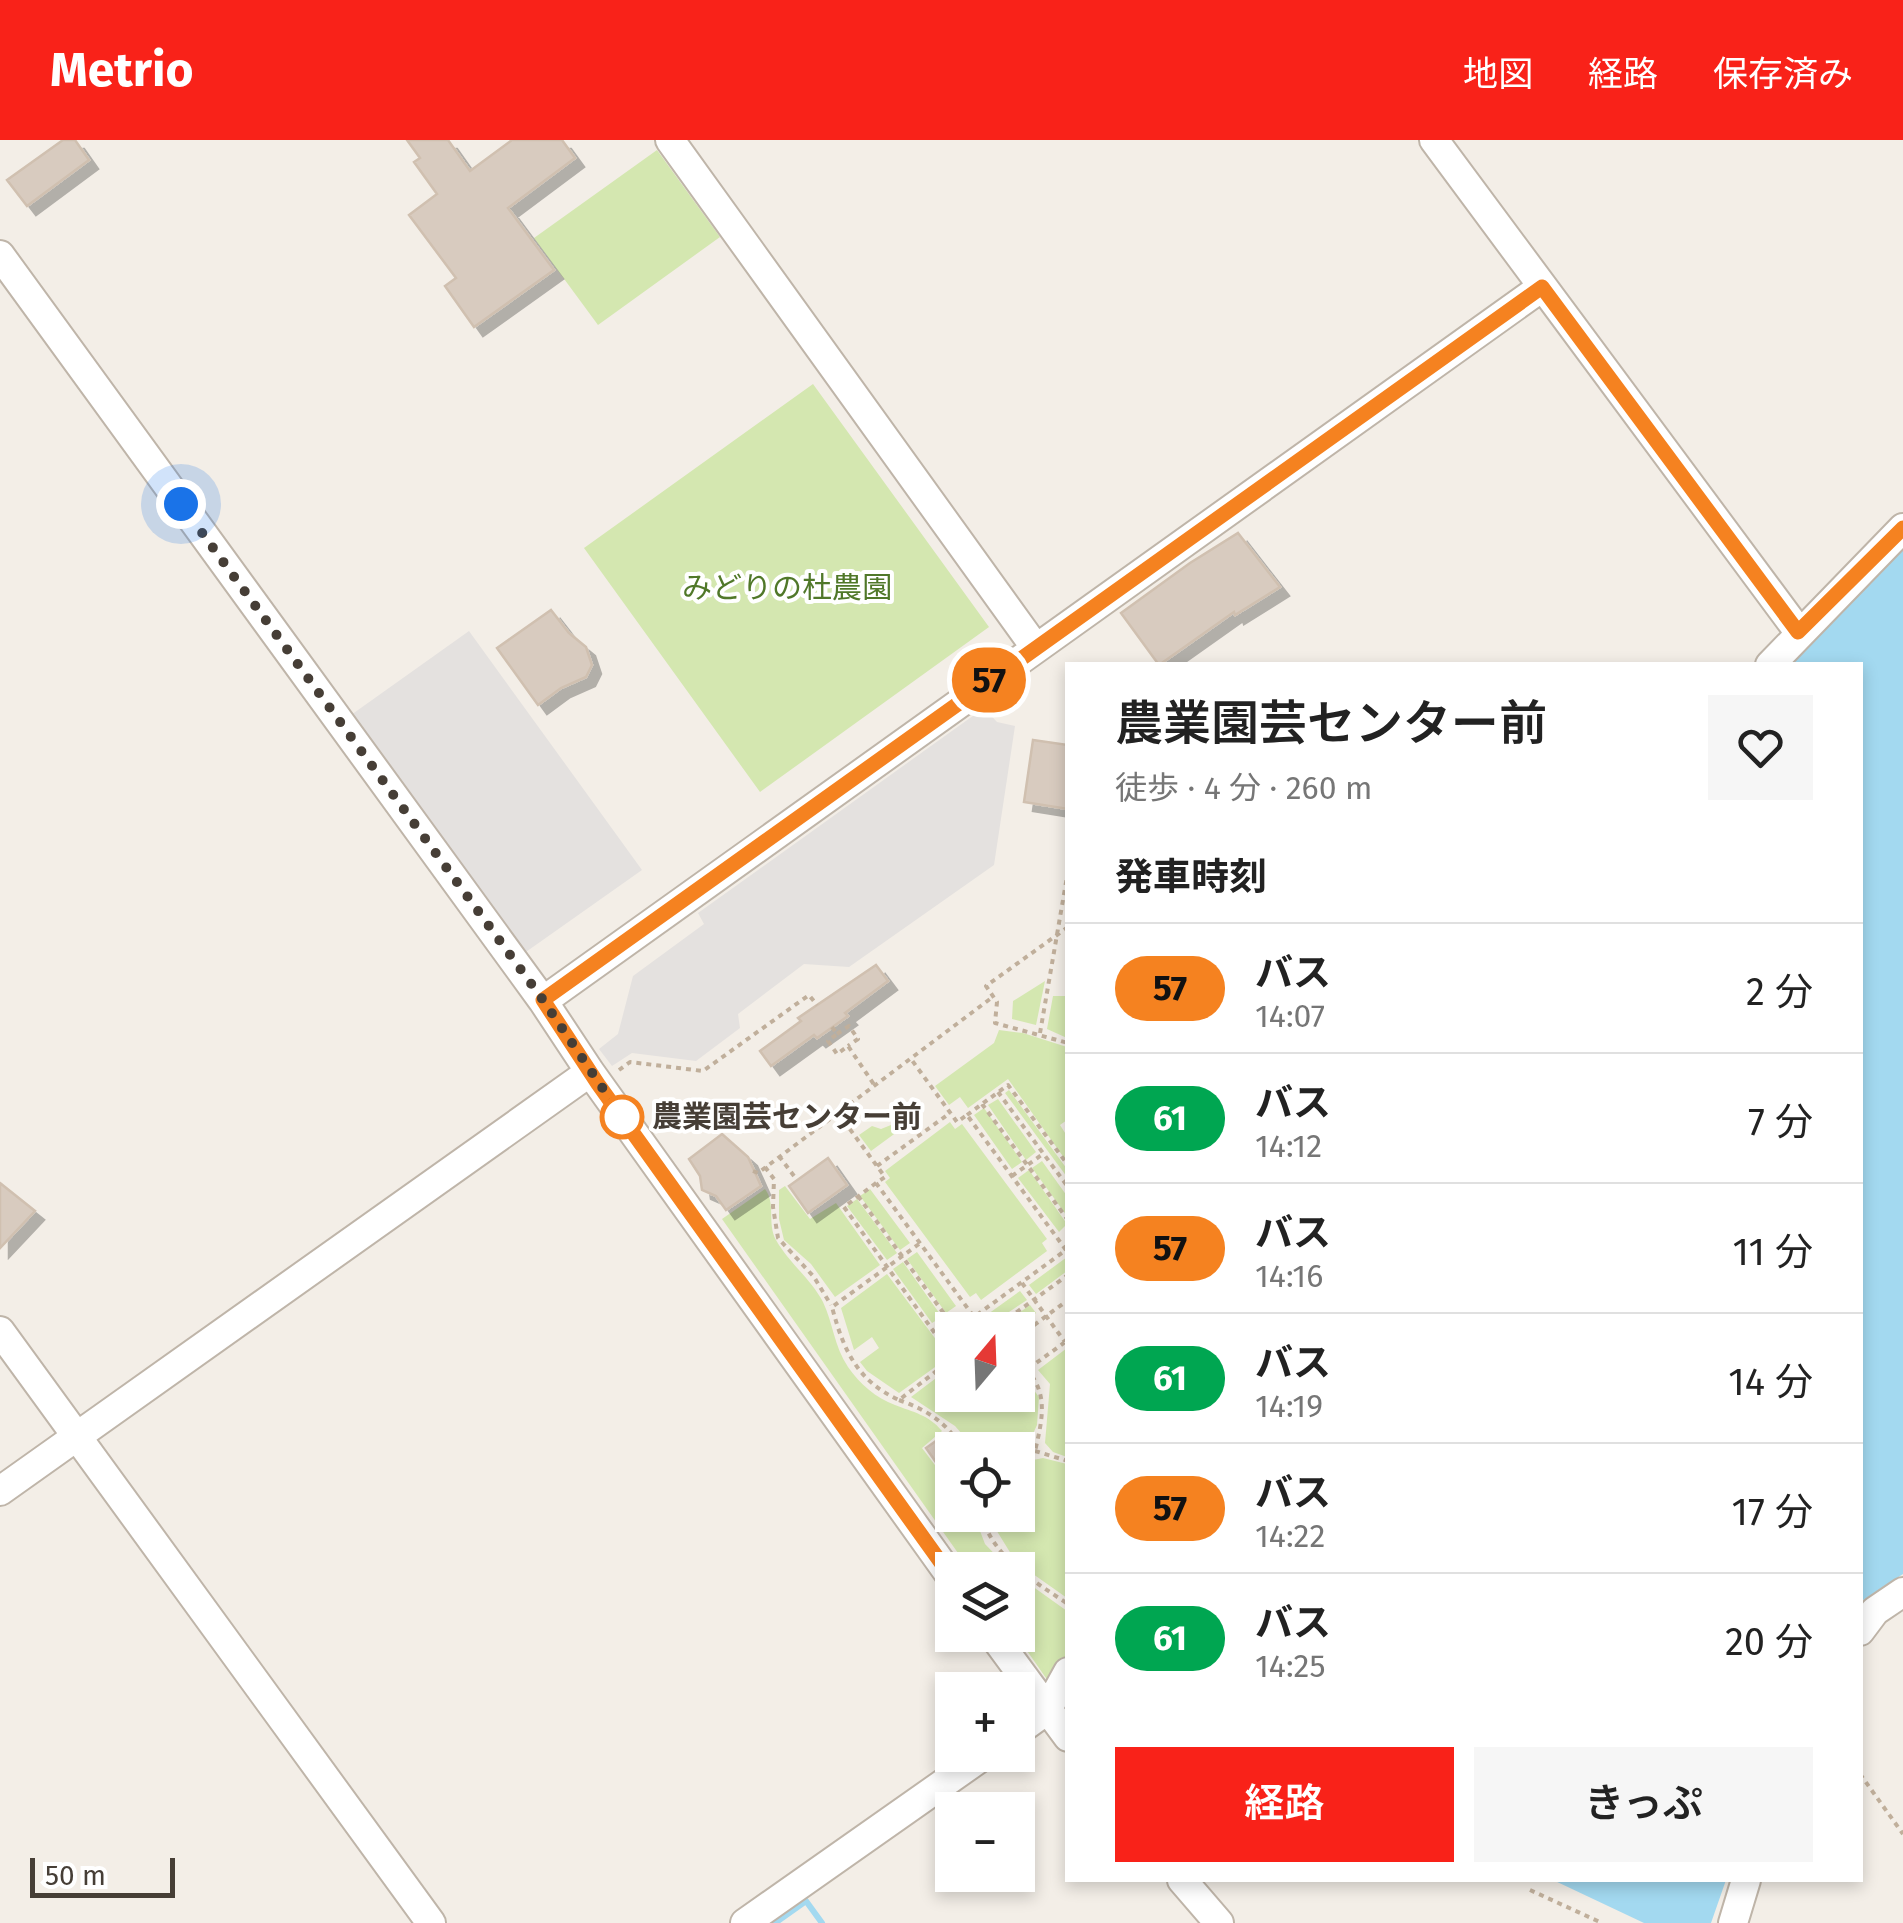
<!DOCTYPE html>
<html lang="ja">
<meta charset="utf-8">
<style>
:root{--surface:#fff;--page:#f6f6f6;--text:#222;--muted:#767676;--line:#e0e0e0;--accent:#f92219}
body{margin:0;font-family:"Fira Sans","Noto Sans JP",sans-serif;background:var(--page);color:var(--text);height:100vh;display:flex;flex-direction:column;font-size:38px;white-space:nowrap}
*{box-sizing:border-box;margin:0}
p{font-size:32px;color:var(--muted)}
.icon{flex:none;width:55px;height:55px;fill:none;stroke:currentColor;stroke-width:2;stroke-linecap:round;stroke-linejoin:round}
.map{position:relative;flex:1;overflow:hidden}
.side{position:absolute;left:1065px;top:522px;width:798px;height:1220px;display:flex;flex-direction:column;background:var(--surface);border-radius:0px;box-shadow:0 5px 15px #0003}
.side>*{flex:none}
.badge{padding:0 20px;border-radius:32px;font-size:35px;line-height:65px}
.needle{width:65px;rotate:19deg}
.buttons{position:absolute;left:935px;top:1172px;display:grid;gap:20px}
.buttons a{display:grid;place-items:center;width:100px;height:100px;border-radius:0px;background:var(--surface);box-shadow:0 5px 15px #0003;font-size:50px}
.scale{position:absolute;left:30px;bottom:25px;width:145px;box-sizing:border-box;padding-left:10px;border:5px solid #463e36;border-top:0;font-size:28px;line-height:35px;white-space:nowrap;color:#463e36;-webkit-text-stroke:8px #fff;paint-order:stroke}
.you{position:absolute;width:50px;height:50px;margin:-25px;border:8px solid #fff;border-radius:50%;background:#1a73e8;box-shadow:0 0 0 15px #1a73e833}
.map>.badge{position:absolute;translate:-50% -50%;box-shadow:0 0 0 5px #fff}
h2{padding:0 50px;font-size:38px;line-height:90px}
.round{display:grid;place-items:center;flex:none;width:105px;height:105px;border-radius:0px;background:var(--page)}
.overview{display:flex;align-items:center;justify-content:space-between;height:170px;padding:0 50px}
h1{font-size:48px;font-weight:600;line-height:75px}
.primary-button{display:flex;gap:20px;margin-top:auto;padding:20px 50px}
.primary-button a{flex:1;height:115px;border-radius:0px;background:var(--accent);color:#fff;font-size:40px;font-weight:600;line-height:115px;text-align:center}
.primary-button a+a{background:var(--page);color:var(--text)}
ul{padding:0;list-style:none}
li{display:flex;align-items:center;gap:30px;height:130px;padding:0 50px;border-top:2px solid var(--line)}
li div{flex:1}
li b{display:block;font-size:38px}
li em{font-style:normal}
li .badge{min-width:110px;font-weight:700;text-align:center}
header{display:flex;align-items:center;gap:60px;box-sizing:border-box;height:140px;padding:0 50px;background:var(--accent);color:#fff}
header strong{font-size:48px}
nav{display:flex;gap:55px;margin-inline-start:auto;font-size:35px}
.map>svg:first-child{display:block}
</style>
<header>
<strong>Metrio</strong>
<nav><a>地図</a><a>経路</a><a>保存済み</a></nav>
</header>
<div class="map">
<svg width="1903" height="1783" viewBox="0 0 1903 1783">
<defs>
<filter id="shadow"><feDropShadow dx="9" dy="9" stdDeviation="0" flood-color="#0004"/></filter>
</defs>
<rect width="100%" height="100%" fill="#f3eee7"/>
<path fill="#d4e7b0" d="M657 10 720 97 598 185 534 98Z
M813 244 989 487 760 652 584 408Z
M1045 841 1036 885 1012 879 1013 861Z
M1053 856H1067V898L1047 889Z
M999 890 1023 893 1067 907V980L1060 985 1067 996V1022L1008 939 968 968 960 957 949 965 935 946 994 903Z
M1009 950 1067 1029V1037L1005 953Z
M998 959 1036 1012 1026 1020 988 965Z
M984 968 1022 1022 1012 1029 974 975Z
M950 982 955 989 962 984 1047 1099 1042 1103 1047 1111 981 1160 976 1153 970 1157 885 1042 890 1038 885 1031Z
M896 983 901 989 871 1011 859 995 872 986 881 989Z
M1042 1021 1067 1056V1076L1032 1028Z
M1029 1030 1067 1084 1059 1092 1018 1038Z
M785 1046 810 1079 836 1063 880 1125 835 1157 811 1124 784 1100 779 1079V1050Z
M765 1049C776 1063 767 1084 776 1100 789 1123 811 1139 823 1162 833 1183 834 1206 848 1227 860 1244 876 1258 895 1265 913 1272 929 1275 942 1291L922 1308 938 1329 952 1319V1375H974L985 1404 1010 1430H970L722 1079Z
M870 1049 910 1103 900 1110 860 1056Z
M857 1059 897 1113 887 1120 847 1066Z
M917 1112 956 1166 946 1173 907 1119Z
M1067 1117V1131L1036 1154 1029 1145Z
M903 1122 942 1177 932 1183 893 1129Z
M887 1134 949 1217 899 1253 867 1231 860 1222 879 1208 872 1197 854 1210 841 1168Z
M1020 1151 1027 1160 982 1190 981 1179Z
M1030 1165 1036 1173 1014 1190H995Z
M1067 1208V1317L1053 1312 1045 1303 1050 1244 1038 1230Z
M952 1226V1255H1018V1229L1039 1257 1037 1285 1026 1309 1018 1312 976 1310 955 1286 911 1257Z
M1043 1318 1067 1324V1458L1016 1422 987 1375H1018V1323Z
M1018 1436 1067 1471V1521L1053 1548 1016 1495Z"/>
<path fill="#e4e1df" d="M469 491 642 730 523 814 351 575Z
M984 568 997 582 1015 586 994 725 849 827 804 824 738 874 740 888 696 921 632 913 612 926 599 909 618 894 633 836 704 784 698 773Z"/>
<path fill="#a3d9f0" d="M1903 409V1434L1860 1462V525H1787Z
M1553 1740H1726L1711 1783H1644Z"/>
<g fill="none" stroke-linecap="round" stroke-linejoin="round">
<path stroke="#a3d9f0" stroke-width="6" d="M775 1783 806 1761 822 1783"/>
</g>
<path fill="#d8cbbf" stroke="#d0c0b0" stroke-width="2.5" filter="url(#shadow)" d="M63 0H75L89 20 27 66 7 40Z
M407 0H448L470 31 512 0H562L575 18 508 68 554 130 474 187 445 146 456 138 409 75 437 54 414 22 420 18Z
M1238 393 1280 447 1235 475 1234 472 1159 525 1121 473 1190 423Z
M551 470 569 493 586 507 592 525 586 537 561 548 538 565 497 508Z
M1033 600 1068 605V669L1024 662Z
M876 825 888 841 845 873 848 876 817 898 814 895 771 926 760 911 801 881 798 878Z
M722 994 748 1017 761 1046 726 1070 716 1056 702 1050 700 1036 689 1019Z
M828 1018 847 1045 808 1073 789 1046Z
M0 1043 35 1071 0 1108Z
M943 1296 954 1310 938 1325 926 1308Z"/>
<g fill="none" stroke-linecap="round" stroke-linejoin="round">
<g stroke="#bfb5a9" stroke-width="32">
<path id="minor" d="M670 0 1035 507
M1434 0 1799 492
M0 115 543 861 590 932 952 1438
M1770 525 1903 388
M543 861 1542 147
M0 1191 431 1783
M0 1351 590 932
M1860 1491 1875 1471 1903 1452
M993 1495 1068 1597
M1018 1591 1047 1570 1068 1532
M1182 1740 1219 1783
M745 1783 984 1615
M1733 1783 1746 1740"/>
</g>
<path stroke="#c0af9b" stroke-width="4" stroke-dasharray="5 5" stroke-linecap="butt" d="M1068 787 986 846 997 862 995 883 1068 903
M832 887 837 894 828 901 837 914 848 906 875 946
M1040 893 1068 731
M837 894 849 886 858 899 848 906
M619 930 630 922 703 931 809 855 817 865
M998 952 1068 1047
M982 964 1068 1080
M838 973 885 1037 876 1043 974 1177 1066 1110 967 975 957 982 911 919
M967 975 1008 945 1068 1025
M779 1016 797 1040
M877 1026 950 973
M765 1027 774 1039 773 1067 778 1098 814 1137 831 1165
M753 1031 758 1033 994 856
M1012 1036 1043 1014
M876 1043 844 1067 952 1217
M858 1056 956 1190
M919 1104 832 1167C843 1209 857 1241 899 1260L952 1219
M1022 1143 1065 1202
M974 1177 975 1190
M992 1190 1068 1135
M1018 1197 1068 1160
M1018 1206 1032 1226 1068 1200
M899 1260C927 1270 948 1283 963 1310
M1035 1311 1068 1321
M1018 1315 1035 1311C1042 1281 1049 1254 1027 1230L1032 1226
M981 1375C994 1418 1032 1440 1068 1464
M1860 1634 1903 1694
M1530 1750 1602 1783"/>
<use href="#minor" stroke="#fff" stroke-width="28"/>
</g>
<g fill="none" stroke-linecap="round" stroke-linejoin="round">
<g stroke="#fff" stroke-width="22">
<path id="line" d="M952 1438 598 944 543 860 1542 147 1798 492 1903 388"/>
</g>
<use href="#line" stroke="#f58220" stroke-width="15"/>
<path stroke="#463e36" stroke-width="10" stroke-dasharray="0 18" d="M181 364 543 860 622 977"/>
</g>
<circle fill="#fff" stroke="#f58220" stroke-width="5" cx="622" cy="977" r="20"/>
<g text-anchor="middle" stroke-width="8" stroke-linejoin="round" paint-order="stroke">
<g font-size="30" fill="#507829" stroke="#fff">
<text x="787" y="458">みどりの杜農園</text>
</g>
<g font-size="30" font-weight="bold" fill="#463e36" stroke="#fff" text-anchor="start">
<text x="652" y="987">農業園芸センター前</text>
</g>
</g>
</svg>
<div class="buttons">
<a><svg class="needle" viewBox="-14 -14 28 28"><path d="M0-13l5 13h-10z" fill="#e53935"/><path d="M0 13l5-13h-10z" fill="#767676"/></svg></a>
<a><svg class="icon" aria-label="locate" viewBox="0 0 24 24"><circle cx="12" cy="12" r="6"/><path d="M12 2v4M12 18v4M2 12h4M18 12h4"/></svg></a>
<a><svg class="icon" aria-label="layers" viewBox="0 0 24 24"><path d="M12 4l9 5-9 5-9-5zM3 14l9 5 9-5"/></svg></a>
<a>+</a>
<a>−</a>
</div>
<div class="scale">50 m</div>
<div class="you" style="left:181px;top:364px"></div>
<b class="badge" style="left:989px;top:540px;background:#f58220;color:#111">57</b>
<section class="side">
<div class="overview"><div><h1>農業園芸センター前</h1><p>徒歩 · 4 分 · 260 m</p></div><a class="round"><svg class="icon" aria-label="heart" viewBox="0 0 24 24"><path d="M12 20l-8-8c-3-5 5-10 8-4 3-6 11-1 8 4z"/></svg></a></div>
<h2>発車時刻</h2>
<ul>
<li><span class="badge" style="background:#f58220;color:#111">57</span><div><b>バス</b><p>14:07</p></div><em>2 分</em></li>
<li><span class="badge" style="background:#00a651;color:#fff">61</span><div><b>バス</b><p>14:12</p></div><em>7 分</em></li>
<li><span class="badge" style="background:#f58220;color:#111">57</span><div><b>バス</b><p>14:16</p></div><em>11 分</em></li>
<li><span class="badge" style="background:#00a651;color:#fff">61</span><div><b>バス</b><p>14:19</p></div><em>14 分</em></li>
<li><span class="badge" style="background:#f58220;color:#111">57</span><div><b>バス</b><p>14:22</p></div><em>17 分</em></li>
<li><span class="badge" style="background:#00a651;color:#fff">61</span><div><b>バス</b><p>14:25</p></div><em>20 分</em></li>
</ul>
<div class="primary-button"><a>経路</a><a>きっぷ</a></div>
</section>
</div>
